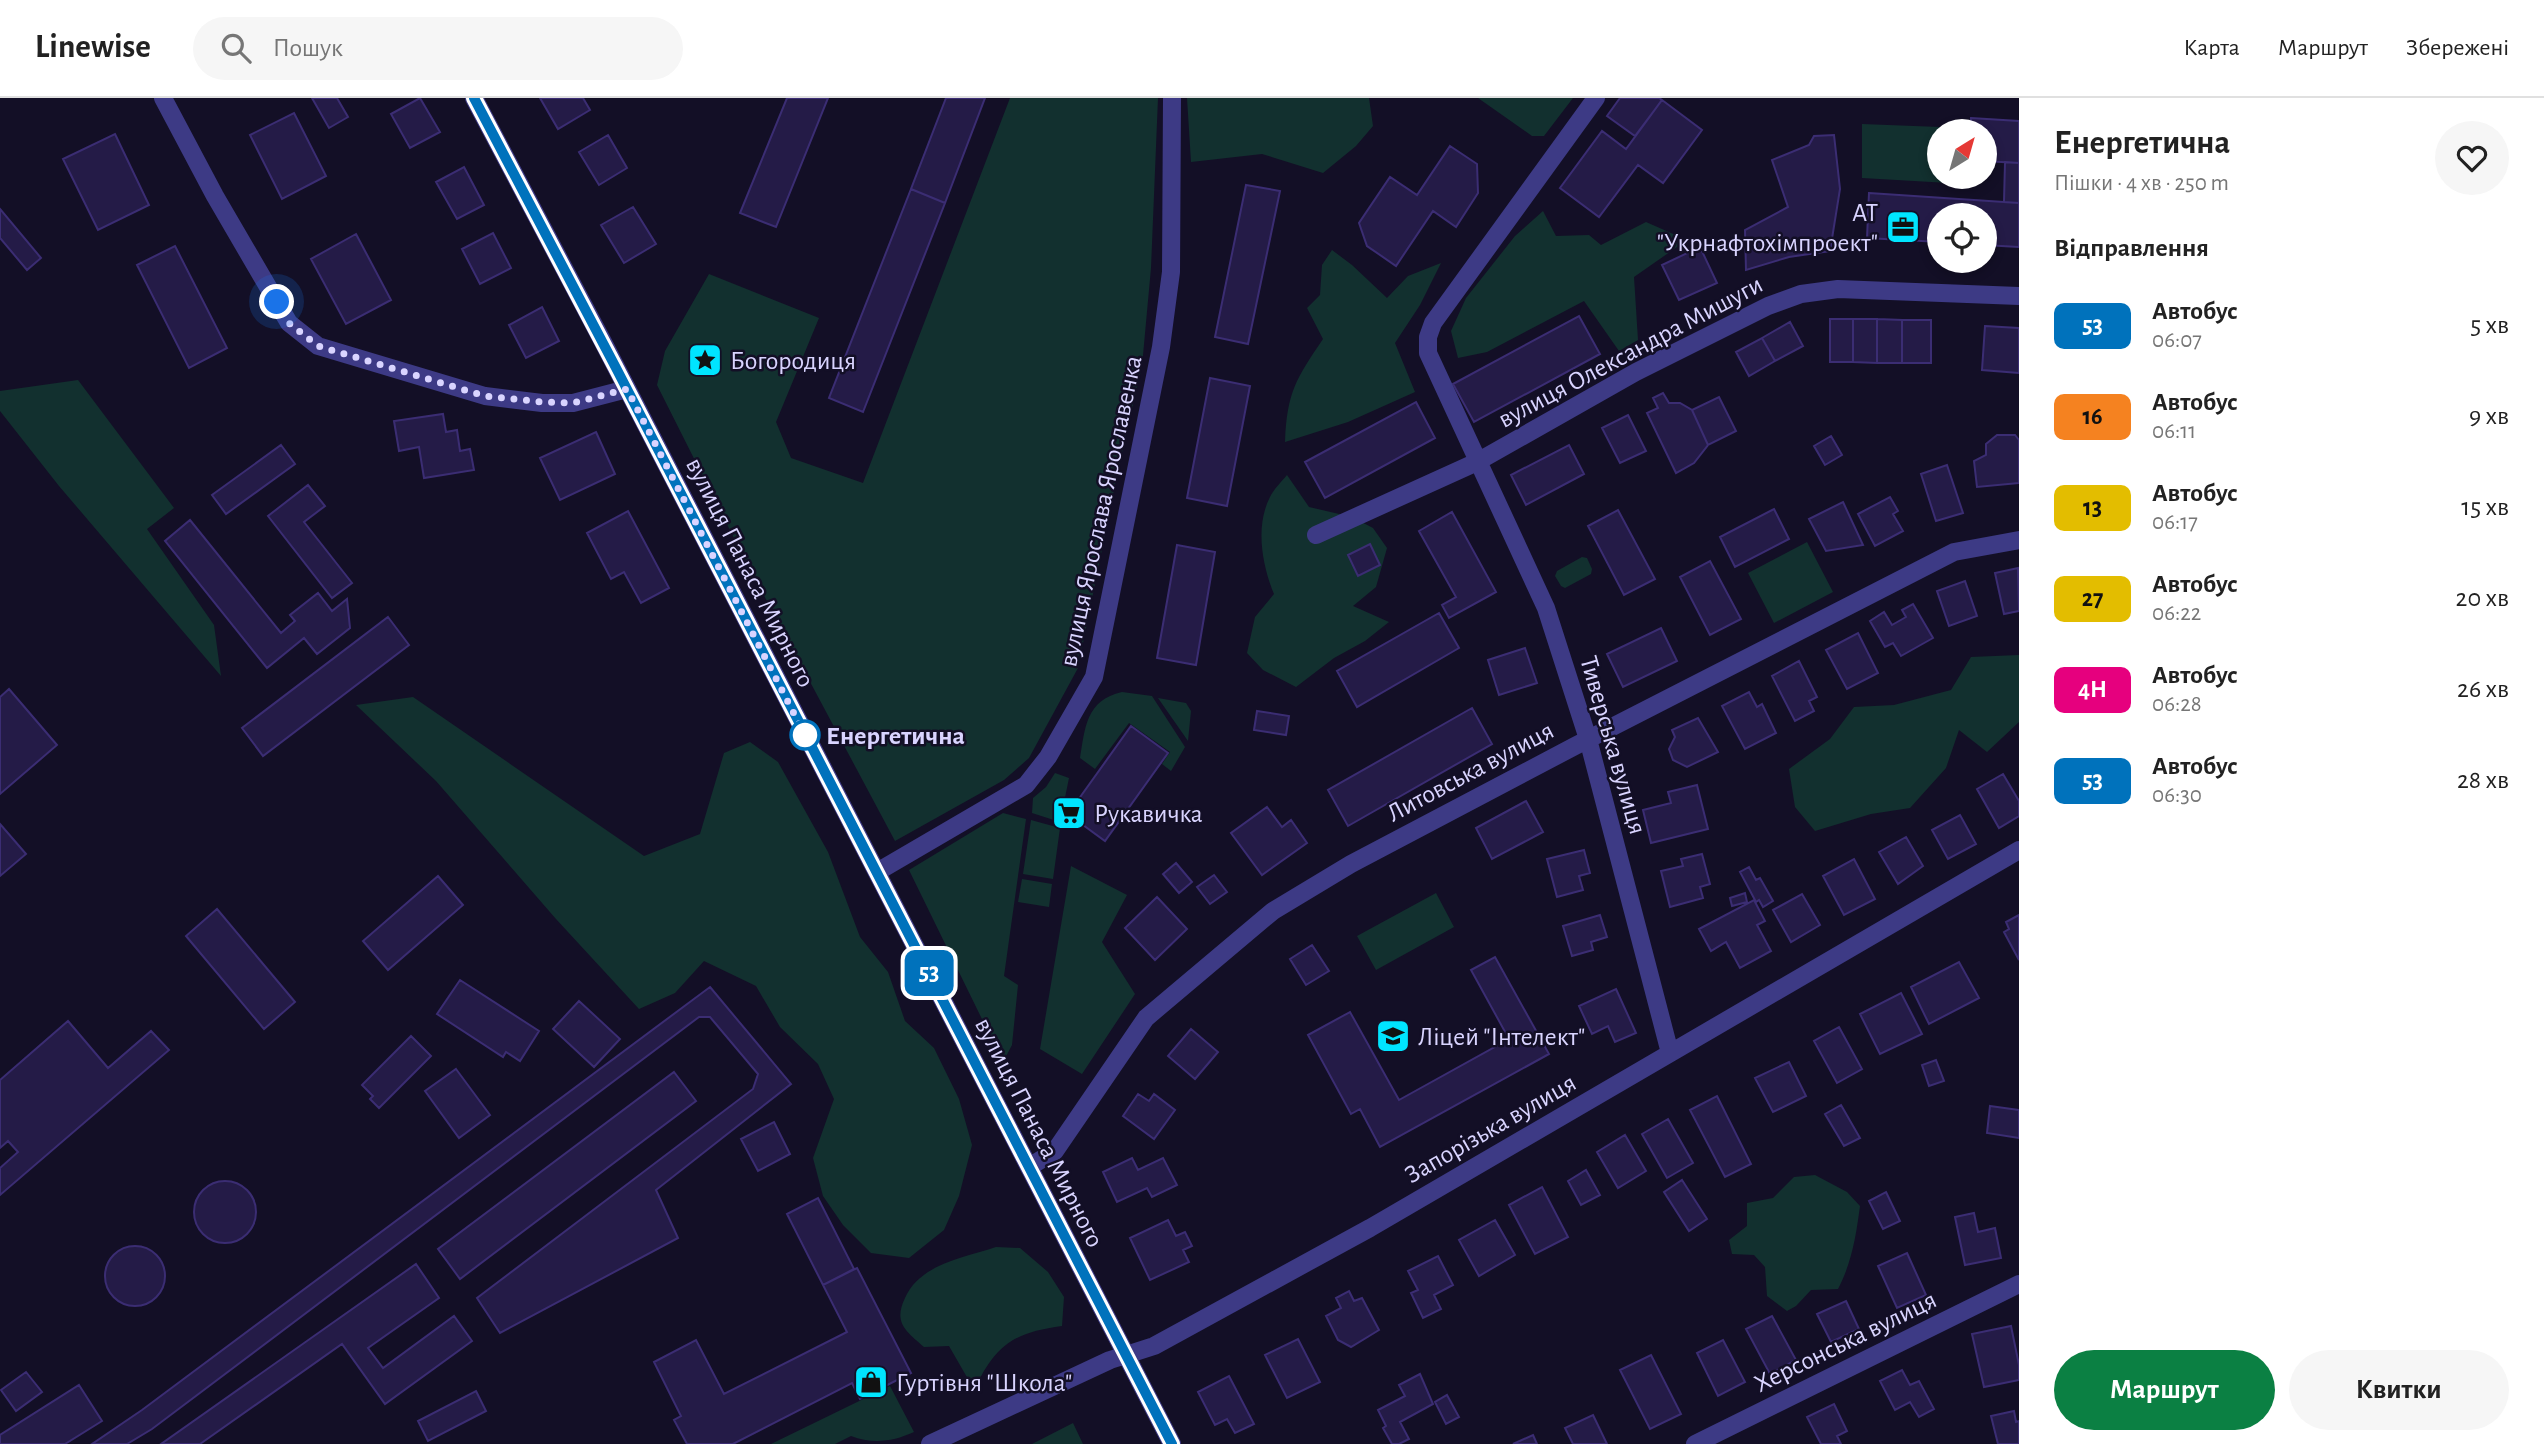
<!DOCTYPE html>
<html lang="uk">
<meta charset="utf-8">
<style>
:root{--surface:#fff;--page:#f6f6f6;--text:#222;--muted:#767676;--line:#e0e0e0;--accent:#0b8043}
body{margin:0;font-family:"Alegreya Sans",sans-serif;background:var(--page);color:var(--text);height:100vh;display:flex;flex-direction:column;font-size:26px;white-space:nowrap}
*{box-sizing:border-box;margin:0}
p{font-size:23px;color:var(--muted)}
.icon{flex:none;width:38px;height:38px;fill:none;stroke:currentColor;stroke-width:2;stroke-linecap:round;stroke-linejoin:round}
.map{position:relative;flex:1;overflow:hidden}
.side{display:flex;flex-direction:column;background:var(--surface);width:525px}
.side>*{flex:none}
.badge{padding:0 14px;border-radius:10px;font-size:24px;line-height:46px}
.needle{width:46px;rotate:37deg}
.controls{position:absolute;left:1927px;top:21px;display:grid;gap:14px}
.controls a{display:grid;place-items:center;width:70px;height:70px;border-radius:50%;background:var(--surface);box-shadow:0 4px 10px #0003;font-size:35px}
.you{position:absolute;width:35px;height:35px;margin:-18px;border:5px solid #fff;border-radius:50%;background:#1a73e8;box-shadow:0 0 0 10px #1a73e833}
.map>.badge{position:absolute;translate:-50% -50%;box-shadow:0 0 0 4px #fff}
h2{padding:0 35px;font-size:26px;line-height:63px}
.round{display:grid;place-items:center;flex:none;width:74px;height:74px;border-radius:37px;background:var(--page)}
.overview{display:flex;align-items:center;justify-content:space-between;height:119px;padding:0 35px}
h1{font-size:33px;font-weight:700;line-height:52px}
.action{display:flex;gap:14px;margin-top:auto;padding:14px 35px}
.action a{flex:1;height:80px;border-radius:42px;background:var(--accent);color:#fff;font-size:28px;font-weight:700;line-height:80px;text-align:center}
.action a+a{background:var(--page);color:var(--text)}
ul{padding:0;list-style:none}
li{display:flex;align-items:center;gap:21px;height:91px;padding:0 35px}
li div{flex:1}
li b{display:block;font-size:26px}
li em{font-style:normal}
li .badge{min-width:77px;font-weight:700;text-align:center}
header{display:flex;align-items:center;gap:42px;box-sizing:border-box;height:98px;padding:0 35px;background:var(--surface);border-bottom:2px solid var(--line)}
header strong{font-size:33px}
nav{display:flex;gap:38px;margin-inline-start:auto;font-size:24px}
.search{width:490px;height:63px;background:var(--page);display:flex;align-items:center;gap:18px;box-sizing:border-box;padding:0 24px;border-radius:38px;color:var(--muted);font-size:26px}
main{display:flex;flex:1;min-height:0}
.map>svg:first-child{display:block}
</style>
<header>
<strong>Linewise</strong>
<div class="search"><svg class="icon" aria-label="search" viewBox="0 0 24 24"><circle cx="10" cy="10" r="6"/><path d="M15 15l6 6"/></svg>Пошук</div>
<nav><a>Карта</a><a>Маршрут</a><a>Збережені</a></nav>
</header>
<main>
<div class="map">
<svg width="2019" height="1346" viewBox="0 0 2019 1346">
<rect width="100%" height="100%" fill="#130f26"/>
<path fill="#12302f" d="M1010 0H1158L1151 170 1142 268 1118 372 1078 570 1029 660 1004 682 895 743 745 462 657 287 665 253 709 176 819 220 776 324 791 360 863 385Z
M1187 0H1369L1373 28 1356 48 1323 75 1262 56 1191 64Z
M1478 0H1573L1544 38H1532Z
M1862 26 1966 30V33H1939V79H1966V86L1862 80Z
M1543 113 1556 138 1589 137 1601 147 1646 124 1687 142 1634 179 1638 242 1619 253 1584 203 1487 254 1458 260 1451 233 1466 200 1515 138Z
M1332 152 1352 167 1387 200 1408 178 1441 165 1420 207 1395 245 1415 294 1348 324 1285 344C1287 294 1296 281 1323 241L1307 210 1320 197 1322 167Z
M78 282 174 410 147 431 214 527 221 578 59 388 0 313V293Z
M1287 377 1309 409 1352 419 1373 430 1387 450 1376 489 1353 508 1389 524 1365 543 1334 560 1296 589 1263 572 1247 555 1255 519 1274 496C1262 467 1255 428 1270 399 1274 391 1281 384 1287 377Z
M1807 444 1833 494 1774 525 1748 475Z
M1582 459 1587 460 1592 471 1591 476 1565 490 1561 488 1555 478 1557 473Z
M2019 557V624L1987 654 1959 632 1946 670 1910 710 1871 716 1815 733 1795 709 1789 671 1830 641 1854 609 1894 607 1951 592 1971 559Z
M1122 594 1152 598 1185 649 1171 673 1162 666 1170 654 1129 625 1095 671 1080 660C1085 630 1086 602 1122 594Z
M413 599 644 758 700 736 724 655 750 644 778 664 828 754 860 839 888 874 905 923 934 950 959 1001 972 1047 959 1098 944 1132 909 1160 871 1155 843 1127 823 1098 813 1060 834 1001 818 966 780 929 756 888 704 863 675 895 639 911 556 821 436 683 356 607Z
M1158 600 1186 605 1191 613 1188 643Z
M1055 675 1069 680 1060 724 1032 715 1033 700 1046 689Z
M1003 715 1026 721 1004 878 1018 887 1012 947 1003 964 909 772Z
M1031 722 1060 730 1053 781 1023 776Z
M1071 768 1127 797 1102 844 1135 896 1082 976 1040 951Z
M1022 781 1052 786 1049 809 1018 804Z
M1436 795 1454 829 1376 872 1357 838Z
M1815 1077 1847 1094 1860 1108C1856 1138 1852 1164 1838 1191L1811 1192 1796 1208 1787 1213 1767 1198 1765 1169 1754 1157 1732 1156 1729 1142 1747 1128V1105L1773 1100 1794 1079Z
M996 1149 1020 1150 1048 1174 1064 1199 1062 1228C1020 1234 1001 1242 980 1280L968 1281 949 1248 924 1249C906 1233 893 1225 905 1200 920 1166 963 1160 996 1149Z
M890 1288 914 1334C892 1344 872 1346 851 1338L835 1346H771Z
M1073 1325 1083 1346H1032Z"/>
<path fill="#241b47" stroke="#3b2d73" stroke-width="2" d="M312 0H337L348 19 329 30Z
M420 0 440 34 410 50 391 16Z
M540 0H583L590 12 558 31Z
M787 0H828L776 129 740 115Z
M946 0H985L945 105 911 91Z
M1620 0H1659L1662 2 1635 38 1607 18Z
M1662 2 1702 32 1663 85 1638 67 1599 119 1560 90 1602 33 1626 51Z
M294 15 326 78 282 101 250 37Z
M1971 20 2019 23V65L1984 63V33H1970Z
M115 36 149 107 98 132 63 61Z
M608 37 627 70 599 87 579 54Z
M1834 37 1840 91 1830 153 1789 159 1746 172 1745 132 1788 109 1772 62 1809 47 1814 38Z
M1450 48 1477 66 1478 95 1456 129 1433 113 1396 168 1367 148 1359 125 1390 79 1417 97Z
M2005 64 2019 65V105L2004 104Z
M464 69 484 107 457 121 436 84Z
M1246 87 1280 93 1248 246 1215 239Z
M911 91 945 105 863 314 829 300Z
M1869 95 2019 105V149L1984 147V117H1939V144L1867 140Z
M633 109 656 146 624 165 601 127Z
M0 111 41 160 27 172 0 140Z
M493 135 511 170 480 186 462 151Z
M356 136 391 202 346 226 311 161Z
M175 148 227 250 189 270 137 167Z
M1700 149 1717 185 1679 202 1662 167Z
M542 209 559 243 526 260 509 227Z
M1579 218 1600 256 1474 324 1453 286Z
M1830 221H1853V264H1830Z
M1853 221H1877V265L1853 264Z
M1877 221 1902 222V265H1877Z
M1902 222H1931V265H1902Z
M1790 224 1803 248 1775 263 1762 240Z
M1985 228 2019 230V275L1982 272Z
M1762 240 1775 263 1749 278 1736 254Z
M1210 280 1250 288 1227 408 1187 400Z
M1663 295 1669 305H1680L1692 312 1708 347 1694 365 1676 375 1647 315 1658 310 1653 300Z
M1719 299 1736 333 1708 347 1692 312Z
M1416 304 1435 340 1325 400 1305 364Z
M443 316 446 334 457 332 460 353 470 351 474 372 424 380 419 349 399 353 394 323Z
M1628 317 1646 353 1620 365 1602 330Z
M596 334 615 376 560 402 540 360Z
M1997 337H2015L2019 342V385L1977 389 1974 363 1986 357V346Z
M1831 338 1842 357 1825 367 1814 348Z
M281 347 295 366 226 416 212 397Z
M1569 347 1584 376 1526 407 1511 377Z
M1947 367 1963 415 1936 423 1921 376Z
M308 387 325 408 304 424 352 485 332 500 268 418Z
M1890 399 1898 413 1893 416 1903 433 1875 448 1858 416Z
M1843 404 1863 447 1826 453 1809 421Z
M1774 411 1789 441 1735 469 1720 439Z
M1618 412 1655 481 1624 497 1588 428Z
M628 413 669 490 641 505 624 474 611 481 587 435Z
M1452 414 1496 494 1449 520 1442 507 1456 499 1419 433Z
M190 422 281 535 295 523 290 517 318 495 332 513 347 501 350 530 317 556 304 540 267 570 165 443Z
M1370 446 1380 467 1358 478 1348 457Z
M1177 447 1215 454 1196 567 1157 560Z
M1710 463 1741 521 1710 537 1680 479Z
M2018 470 2019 513 2004 516 1995 475Z
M1965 483 1977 518 1949 528 1937 493Z
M1913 506 1933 540 1901 558 1893 545 1885 549 1870 523 1884 514 1892 527 1906 519 1902 512Z
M1439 515 1459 550 1357 609 1337 573Z
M388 519 409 547 263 658 242 630Z
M1661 530 1677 563 1623 589 1607 556Z
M1858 535 1878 575 1847 591 1826 552Z
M1525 550 1537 585 1499 597 1488 562Z
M1799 563 1817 599 1809 603 1814 613 1795 623 1772 578Z
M9 591 57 647 0 696V599Z
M1749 594 1757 609 1762 606 1776 635 1745 651 1722 608Z
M1472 610 1492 646 1348 728 1328 692Z
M1257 613 1289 618 1286 637 1254 632Z
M1698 620 1718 654 1687 669 1673 662 1669 651 1675 639 1672 632Z
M1131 628 1168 655 1105 743 1068 716Z
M2003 676 2019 703V718L1999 730 1977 691Z
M1697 687 1708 731 1651 745 1643 712 1671 705 1668 694Z
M1526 703 1543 734 1492 761 1476 730Z
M1267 709 1282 729 1291 722 1307 745 1262 777 1231 735Z
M1960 717 1976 746 1948 761 1932 732Z
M0 726 26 756 0 778Z
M1906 739 1923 768 1898 786 1879 754Z
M1584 752 1590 775 1579 778 1583 792 1557 799 1547 761Z
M1702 756 1710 786 1700 789 1703 800 1670 809 1661 773 1683 768 1681 761Z
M1854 761 1875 801 1844 817 1823 778Z
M1176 765 1192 784 1179 795 1163 776Z
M1749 769 1756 782 1760 780 1773 803 1763 809 1759 802 1756 804 1740 774Z
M1214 777 1227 794 1210 806 1197 789Z
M438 778 463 807 388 872 363 843Z
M1745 795 1747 804 1732 808 1730 800Z
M1802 796 1820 827 1791 844 1773 812Z
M1157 799 1187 831 1155 862 1125 830Z
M1754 802 1765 823 1757 827 1771 853 1740 870 1726 844 1711 853 1699 831Z
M217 811 295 904 264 931 186 838Z
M1600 817 1607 839 1591 844 1593 852 1572 858 1563 828Z
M2019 817V862L2004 834 2009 831 2006 824Z
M1312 847 1329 873 1306 887 1290 861Z
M1495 859 1549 956 1380 1049 1360 1011 1351 1016 1308 937 1350 914 1399 1002 1509 941 1471 872Z
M1959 864 1979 900 1929 926 1911 889Z
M460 882 539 933 520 963 506 954 503 959 437 916Z
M710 889 791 986 656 1092 678 1140 500 1235 477 1200 753 991 758 976 710 919H699L152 1331 127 1346H92L142 1312Z
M1616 891 1636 935 1615 944 1608 928 1592 936 1579 908Z
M1901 895 1922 936 1880 956 1860 916Z
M579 903 620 941 594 969 553 931Z
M68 923 108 970 151 933 169 952 0 1097V1070L18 1054 8 1043 0 1050V982Z
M1839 929 1862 971 1837 985 1814 943Z
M1191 931 1218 954 1195 981 1168 958Z
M411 938 431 958 379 1010 370 1001 373 998 362 987Z
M1936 962 1944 983 1929 988 1922 967Z
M1789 964 1806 998 1773 1014 1755 980Z
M456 971 490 1017 459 1040 425 993Z
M674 974 696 1003 460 1181 438 1151Z
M1138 996 1149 1003 1154 996 1175 1012 1154 1041 1123 1018Z
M1717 998 1751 1066 1725 1079 1690 1012Z
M1841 1007 1860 1040 1844 1048 1825 1016Z
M1990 1008 2019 1012V1040L1987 1035Z
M1668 1021 1693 1065 1667 1080 1642 1036Z
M774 1024 790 1056 758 1073 741 1041Z
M1625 1037 1646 1073 1618 1090 1597 1054Z
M1132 1060 1138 1072 1163 1060 1177 1087 1152 1099 1147 1090 1117 1104 1103 1074Z
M1586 1072 1600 1097 1581 1107 1568 1083Z
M1682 1082 1707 1121 1689 1133 1664 1094Z
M194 1114a31 31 0 1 1 62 0a31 31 0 1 1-62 0Z
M1542 1089 1568 1139 1535 1156 1509 1107Z
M1886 1094 1900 1123 1883 1131 1869 1103Z
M818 1100 854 1171 823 1187 787 1116Z
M1974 1115 1978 1134 1995 1130 2001 1160 1965 1167 1955 1119Z
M1168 1122 1176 1138 1185 1134 1192 1148 1183 1152 1189 1164 1150 1182 1130 1140Z
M1495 1122 1515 1157 1479 1178 1459 1142Z
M105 1178a30 30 0 1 1 60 0a30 30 0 1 1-60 0Z
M1907 1155 1926 1197 1897 1210 1878 1168Z
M1438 1158 1453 1187 1434 1197 1441 1211 1423 1220 1411 1195 1418 1192 1408 1173Z
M416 1166 439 1200 368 1250 383 1270 454 1218 472 1243 385 1306 342 1246 200 1346H161Z
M857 1170 911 1275 860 1301 852 1285 733 1346H687L674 1322 681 1318 654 1264 696 1242 724 1296 847 1234 823 1187Z
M1349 1193 1354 1203 1362 1200 1379 1232 1351 1249 1338 1242 1326 1218 1341 1210 1336 1200Z
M1846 1203 1859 1231 1831 1244 1817 1216Z
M1772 1218 1796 1262 1770 1276 1746 1231Z
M2011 1228 2019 1267V1282L1984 1289 1972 1236Z
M1298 1241 1320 1284 1287 1300 1265 1257Z
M1723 1242 1745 1284 1718 1298 1697 1255Z
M1651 1257 1681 1316 1650 1331 1620 1272Z
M1902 1272 1910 1287 1919 1283 1934 1311 1919 1319 1910 1304 1895 1312 1880 1283Z
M26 1274 42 1294 16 1313 1 1292Z
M1420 1276 1433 1306 1400 1324 1409 1341 1399 1346H1392L1383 1330 1386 1328 1378 1312 1405 1298 1399 1287Z
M1229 1278 1254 1326 1235 1335 1227 1321 1215 1327 1198 1294Z
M79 1287 102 1323 65 1346H0V1337Z
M476 1293 486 1313 428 1343 418 1323Z
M1447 1297 1459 1319 1446 1326 1435 1304Z
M1834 1306 1847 1333 1837 1338 1841 1346H1821L1807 1319Z
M2014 1313 2016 1324 2019 1323V1346H1998L1991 1318Z
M1593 1317 1607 1346H1573L1565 1330Z
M1533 1337 1537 1346H1513Z"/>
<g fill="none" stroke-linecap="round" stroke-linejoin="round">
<path stroke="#3d3a85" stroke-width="18" d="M163 0 215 98 289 225 318 248 485 298 542 305H573L627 291
M1596 0 1433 225 1428 239V255L1546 510 1588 641 1670 955
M1316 437 1477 364 1636 274 1768 208 1801 196 1838 191 2019 198
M877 774 1026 687 1048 659 1094 579 1161 249 1171 174 1172 0
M1029 1069 1055 1053 1146 920 1273 813 1351 766 1575 648 1954 454 2019 442
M1126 1257 1154 1248 1370 1130 2019 752
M1695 1346 2019 1186"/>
<path stroke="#3d3a85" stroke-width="18" d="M474 0 603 244 1172 1346
M930 1346 1110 1262 1126 1257"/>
</g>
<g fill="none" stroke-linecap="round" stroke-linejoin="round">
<g stroke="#fff" stroke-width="16">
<path id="line" d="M474 0 615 268 1172 1346"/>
</g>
<use href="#line" stroke="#0072bc" stroke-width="10"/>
<path stroke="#d9d4ff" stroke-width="7" stroke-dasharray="0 12.6" d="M277 204 289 225 318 248 485 298 542 304 573 305 627 291 805 637"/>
</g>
<defs>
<g id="office-square" transform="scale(1.75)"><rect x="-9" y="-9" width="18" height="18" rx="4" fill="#00e5ff" stroke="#130f26"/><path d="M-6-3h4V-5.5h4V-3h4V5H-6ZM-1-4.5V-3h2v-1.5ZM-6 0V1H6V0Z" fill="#111"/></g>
<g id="sight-square" transform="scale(1.75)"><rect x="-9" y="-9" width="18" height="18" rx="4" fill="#00e5ff" stroke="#130f26"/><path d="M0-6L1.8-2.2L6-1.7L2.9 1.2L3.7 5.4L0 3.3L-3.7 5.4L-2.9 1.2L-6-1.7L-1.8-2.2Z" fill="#111"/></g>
<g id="supermarket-square" transform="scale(1.75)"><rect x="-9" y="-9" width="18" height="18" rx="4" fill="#00e5ff" stroke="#130f26"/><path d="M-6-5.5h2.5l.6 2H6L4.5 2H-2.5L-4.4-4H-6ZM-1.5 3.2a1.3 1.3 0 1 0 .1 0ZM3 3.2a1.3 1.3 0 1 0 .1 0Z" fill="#111"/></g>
<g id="school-square" transform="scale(1.75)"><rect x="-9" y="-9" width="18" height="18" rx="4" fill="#00e5ff" stroke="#130f26"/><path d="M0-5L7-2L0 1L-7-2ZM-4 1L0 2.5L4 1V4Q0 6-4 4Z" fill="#111"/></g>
<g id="shop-square" transform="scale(1.75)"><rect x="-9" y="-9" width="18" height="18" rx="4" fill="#00e5ff" stroke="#130f26"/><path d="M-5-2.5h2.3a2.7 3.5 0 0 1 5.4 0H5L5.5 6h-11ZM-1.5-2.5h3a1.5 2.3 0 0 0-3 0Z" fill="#111"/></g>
</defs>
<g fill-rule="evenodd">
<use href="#office-square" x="1903" y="129"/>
<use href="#sight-square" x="705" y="262"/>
<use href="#supermarket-square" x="1069" y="715"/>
<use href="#school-square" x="1393" y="938"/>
<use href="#shop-square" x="871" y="1284"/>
</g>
<circle fill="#fff" stroke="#0072bc" stroke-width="3.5" cx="805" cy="637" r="14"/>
<g text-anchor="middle" stroke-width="5" stroke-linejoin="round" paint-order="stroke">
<g font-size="26" fill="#d9d4ff" stroke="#130f26" text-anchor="start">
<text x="1878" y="123" text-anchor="end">АТ<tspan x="1878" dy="30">"Укрнафтохімпроект"</tspan></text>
<text x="730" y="271">Богородиця</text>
<text x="1094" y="724">Рукавичка</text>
<text x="1418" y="947">Ліцей "Інтелект"</text>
<text x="896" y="1293">Гуртівня "Школа"</text>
</g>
<g font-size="26" fill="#d9d4ff" stroke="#130f26">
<text transform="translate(1630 253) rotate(-28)" y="9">вулиця Олександра Мишуги</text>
<text transform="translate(1100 413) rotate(-78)" y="9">вулиця Ярослава Ярославенка</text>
<text transform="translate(751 474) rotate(63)" y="9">вулиця Панаса Мирного</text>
<text transform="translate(1614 647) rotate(74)" y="9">Тиверська вулиця</text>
<text transform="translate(1470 673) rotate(-28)" y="9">Литовська вулиця</text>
<text transform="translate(1490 1030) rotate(-30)" y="9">Запорізька вулиця</text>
<text transform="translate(1040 1034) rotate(63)" y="9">вулиця Панаса Мирного</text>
<text transform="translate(1845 1243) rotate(-26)" y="9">Херсонська вулиця</text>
</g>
<g font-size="26" font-weight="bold" fill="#d9d4ff" stroke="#130f26" text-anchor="start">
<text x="826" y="646">Енергетична</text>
</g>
</g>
</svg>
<div class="controls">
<a><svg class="needle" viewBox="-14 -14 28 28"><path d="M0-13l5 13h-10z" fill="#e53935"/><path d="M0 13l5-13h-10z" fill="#767676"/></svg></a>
<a><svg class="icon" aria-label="locate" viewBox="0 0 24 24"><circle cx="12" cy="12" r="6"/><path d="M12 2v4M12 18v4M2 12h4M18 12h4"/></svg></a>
</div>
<div class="you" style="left:277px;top:204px"></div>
<b class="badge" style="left:929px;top:875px;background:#0072bc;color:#fff">53</b>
</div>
<section class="side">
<div class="overview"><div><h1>Енергетична</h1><p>Пішки · 4 хв · 250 m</p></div><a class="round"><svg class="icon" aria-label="heart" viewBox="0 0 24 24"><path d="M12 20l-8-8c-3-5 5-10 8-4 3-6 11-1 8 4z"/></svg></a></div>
<h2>Відправлення</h2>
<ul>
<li><span class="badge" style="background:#0072bc;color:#fff">53</span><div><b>Автобус</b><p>06:07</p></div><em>5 хв</em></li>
<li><span class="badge" style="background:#f58220;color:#111">16</span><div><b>Автобус</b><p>06:11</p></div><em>9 хв</em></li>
<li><span class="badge" style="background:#e3bd00;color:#111">13</span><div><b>Автобус</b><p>06:17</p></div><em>15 хв</em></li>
<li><span class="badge" style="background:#e3bd00;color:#111">27</span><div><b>Автобус</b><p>06:22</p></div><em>20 хв</em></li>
<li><span class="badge" style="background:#e6007e;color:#fff">4Н</span><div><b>Автобус</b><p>06:28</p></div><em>26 хв</em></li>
<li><span class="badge" style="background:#0072bc;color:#fff">53</span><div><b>Автобус</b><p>06:30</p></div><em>28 хв</em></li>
</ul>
<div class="action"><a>Маршрут</a><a>Квитки</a></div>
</section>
</main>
